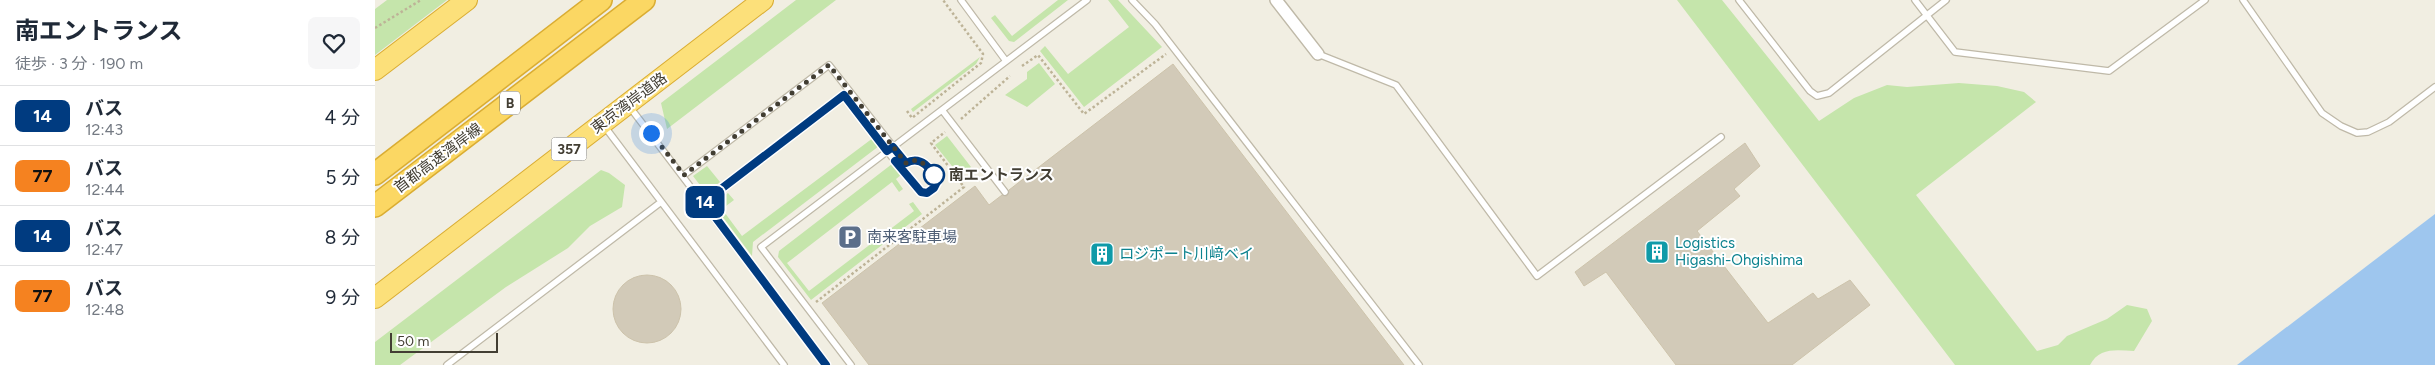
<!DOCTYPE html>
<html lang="ja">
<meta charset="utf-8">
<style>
:root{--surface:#fff;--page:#f6f6f7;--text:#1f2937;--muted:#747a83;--line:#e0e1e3}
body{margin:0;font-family:Figtree,"Noto Sans JP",sans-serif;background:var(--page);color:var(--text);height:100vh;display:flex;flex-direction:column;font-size:19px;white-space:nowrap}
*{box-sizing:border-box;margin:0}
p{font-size:16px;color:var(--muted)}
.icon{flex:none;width:28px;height:28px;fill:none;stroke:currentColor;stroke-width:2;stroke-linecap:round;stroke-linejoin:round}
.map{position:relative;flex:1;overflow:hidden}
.sheet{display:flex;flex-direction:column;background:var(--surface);width:375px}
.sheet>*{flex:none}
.badge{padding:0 10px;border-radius:8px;font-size:18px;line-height:32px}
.scale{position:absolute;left:15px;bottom:12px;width:108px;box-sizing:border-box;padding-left:5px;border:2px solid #423e33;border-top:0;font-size:14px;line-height:18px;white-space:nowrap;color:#423e33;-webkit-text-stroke:4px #fff;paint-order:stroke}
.you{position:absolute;width:25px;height:25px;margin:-12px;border:4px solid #fff;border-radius:50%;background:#1a73e8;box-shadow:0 0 0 8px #1a73e833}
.map>.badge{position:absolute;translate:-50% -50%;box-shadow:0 0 0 2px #fff}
.round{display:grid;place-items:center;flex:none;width:52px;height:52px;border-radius:8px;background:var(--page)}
.overview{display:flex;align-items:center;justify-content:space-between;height:85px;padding:0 15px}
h1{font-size:24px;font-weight:700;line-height:38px}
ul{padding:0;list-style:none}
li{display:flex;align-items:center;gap:15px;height:60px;padding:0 15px;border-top:1px solid var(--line)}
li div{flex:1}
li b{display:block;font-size:19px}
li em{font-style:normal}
li .badge{min-width:55px;font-weight:700;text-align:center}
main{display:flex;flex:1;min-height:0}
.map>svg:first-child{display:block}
</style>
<main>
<section class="sheet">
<div class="overview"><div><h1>南エントランス</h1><p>徒歩 · 3 分 · 190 m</p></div><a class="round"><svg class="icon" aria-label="heart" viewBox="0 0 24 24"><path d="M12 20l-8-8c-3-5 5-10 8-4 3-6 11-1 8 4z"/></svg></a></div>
<ul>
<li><span class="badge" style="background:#003b80;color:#fff">14</span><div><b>バス</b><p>12:43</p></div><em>4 分</em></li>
<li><span class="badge" style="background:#f58220;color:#111">77</span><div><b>バス</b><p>12:44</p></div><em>5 分</em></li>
<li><span class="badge" style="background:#003b80;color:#fff">14</span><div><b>バス</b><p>12:47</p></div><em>8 分</em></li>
<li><span class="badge" style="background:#f58220;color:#111">77</span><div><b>バス</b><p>12:48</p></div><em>9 分</em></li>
</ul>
</section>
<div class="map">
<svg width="2060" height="365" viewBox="0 0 2060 365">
<rect width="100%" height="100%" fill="#f1eee2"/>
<path fill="#c5e5ab" d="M12 0H72L0 55V9Z
M421 0H461L292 129 286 103Z
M683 0H693L639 42 634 41 616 18 620 15 637 36Z
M733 0H743L787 47 709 107 665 51 670 46 693 74 754 27Z
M1302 0H1347L1444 121 1479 98 1512 85 1532 87 1584 83 1622 86 1649 92 1661 102 1541 195 1662 351 1683 345 1692 336 1732 319 1752 305 1772 309 1777 321 1759 351C1742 350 1724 347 1715 365H1580Z
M605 57 601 64 538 112 536 109Z
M664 63 680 84 652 107 630 95 652 79V72Z
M572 136 596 167 585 176 560 145Z
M498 138 504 146 378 242 377 256 338 204 353 193 359 200 347 209 367 236Z
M517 164 526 175 521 179 528 189 524 192 517 182 412 263 434 291 539 211 534 204 538 202 547 214 436 300 403 257 404 251Z
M332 166 345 182 331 193 318 176Z
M226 170 234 173 250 185 247 207 215 226 193 248 131 287 25 365H0V342Z"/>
<path fill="#9ec6ee" d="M2060 214V365H1862Z"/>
<path fill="#d2cab8" stroke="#cdc3ab" d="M798 64 1029 365H494L447 303 600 186 614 205 627 195 632 196 634 190Z
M1370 143 1385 166 1359 189 1365 196 1322 231 1393 323 1438 293 1443 299 1475 280 1495 305 1417 365H1301L1231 272 1209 286 1200 272Z
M238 309a34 34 0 1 1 68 0a34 34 0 1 1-68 0Z"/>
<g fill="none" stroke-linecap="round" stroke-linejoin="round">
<g stroke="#bfb9a8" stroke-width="8">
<path id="service" d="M586 0 631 61
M757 0 780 24 1044 365
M1364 0 1435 91 1442 96 1454 93 1571 0
M1540 0 1580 52 1734 71 1830 0
M1868 0 1947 113 1966 126 1982 133 1993 132 2014 122 2060 87
M943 54 1021 85 1162 276 1346 137
M254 106 451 365
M567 110 630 192
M230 127 409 365
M309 175 454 65 531 163 538 160 547 161 562 182 559 188 552 193 540 187 469 95 329 202
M72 365 286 202
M476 365 386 247 712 0"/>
</g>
<g stroke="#bfb9a8" stroke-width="14">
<path id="minor" d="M901 0 943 54"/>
</g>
<g stroke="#daad33" stroke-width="22">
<path id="trunk" d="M0 70 92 0
M0 298 388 0"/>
</g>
<g stroke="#daad33" stroke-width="24">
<path id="motorway" d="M0 174 226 0
M0 206 269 0"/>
</g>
<path stroke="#bdb397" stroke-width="2.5" stroke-dasharray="2.5 2.5" stroke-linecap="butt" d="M0 28 46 0
M647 66 663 55 709 114 791 54
M532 111 537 118 606 63 608 54 568 0
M586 119 635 76
M441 302 589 187 556 143 570 132"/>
<use href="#service" stroke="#fff" stroke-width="5.5"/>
<use href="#minor" stroke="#fff" stroke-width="11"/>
<use href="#trunk" stroke="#fce07a" stroke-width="20"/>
<use href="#motorway" stroke="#fbd763" stroke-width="21"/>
</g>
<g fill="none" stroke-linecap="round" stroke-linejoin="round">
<g stroke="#fff" stroke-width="11">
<path id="line" d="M451 365 329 202 469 95 512 151 518 147 531 163C546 155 556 168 562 182L559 188 552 193 546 192 520 161"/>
</g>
<use href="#line" stroke="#003b80" stroke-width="8"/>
<path stroke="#423e33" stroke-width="5" stroke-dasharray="0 9" d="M276 133 309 175 454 65 531 163C545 156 550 165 559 175"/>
</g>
<defs>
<g id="parking-square" transform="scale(1.25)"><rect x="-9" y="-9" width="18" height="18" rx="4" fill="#5c6f8a" stroke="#fff"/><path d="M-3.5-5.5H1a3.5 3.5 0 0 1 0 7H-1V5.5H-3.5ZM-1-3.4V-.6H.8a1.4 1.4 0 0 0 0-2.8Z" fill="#fff"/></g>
<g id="building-square" transform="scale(1.25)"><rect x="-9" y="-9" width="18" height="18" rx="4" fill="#0f9aa8" stroke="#fff"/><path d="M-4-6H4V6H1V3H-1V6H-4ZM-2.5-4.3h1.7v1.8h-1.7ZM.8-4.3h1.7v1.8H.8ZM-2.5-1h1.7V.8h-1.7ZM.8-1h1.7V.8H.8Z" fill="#fff"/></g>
</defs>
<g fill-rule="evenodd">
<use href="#parking-square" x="475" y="237"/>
<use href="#building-square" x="1282" y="252"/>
<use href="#building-square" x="727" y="254"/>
</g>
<circle fill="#fff" stroke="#003b80" stroke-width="2.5" cx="559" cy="175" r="10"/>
<g text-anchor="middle" stroke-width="4" stroke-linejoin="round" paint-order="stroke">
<g fill="#fff" stroke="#7b7870" stroke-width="1">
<rect x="125" y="91.5" width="20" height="23" rx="4"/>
<rect x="176.5" y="137.5" width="35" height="23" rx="4"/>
</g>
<g font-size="14" font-weight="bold" fill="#423e33">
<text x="135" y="108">B</text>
<text x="194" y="154">357</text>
</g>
<g font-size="15" fill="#423e33" stroke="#fff">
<text transform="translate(254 103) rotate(-37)" y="5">東京湾岸道路</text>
<text transform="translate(63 158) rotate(-37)" y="5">首都高速湾岸線</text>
</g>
<g font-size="15" font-weight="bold" fill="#423e33" stroke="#fff" text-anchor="start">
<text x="574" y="180">南エントランス</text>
</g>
<g font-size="15" fill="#4e5e75" stroke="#fff" text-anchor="start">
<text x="492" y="242">南来客駐車場</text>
</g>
<g font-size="15" fill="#0d838f" stroke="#fff" text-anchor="start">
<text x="1300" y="248">Logistics<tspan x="1300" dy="17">Higashi-Ohgishima</tspan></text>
<text x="744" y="259">ロジポート川﨑ベイ</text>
</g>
</g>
</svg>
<div class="scale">50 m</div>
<div class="you" style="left:276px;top:133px"></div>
<b class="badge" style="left:330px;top:202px;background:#003b80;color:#fff">14</b>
</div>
</main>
